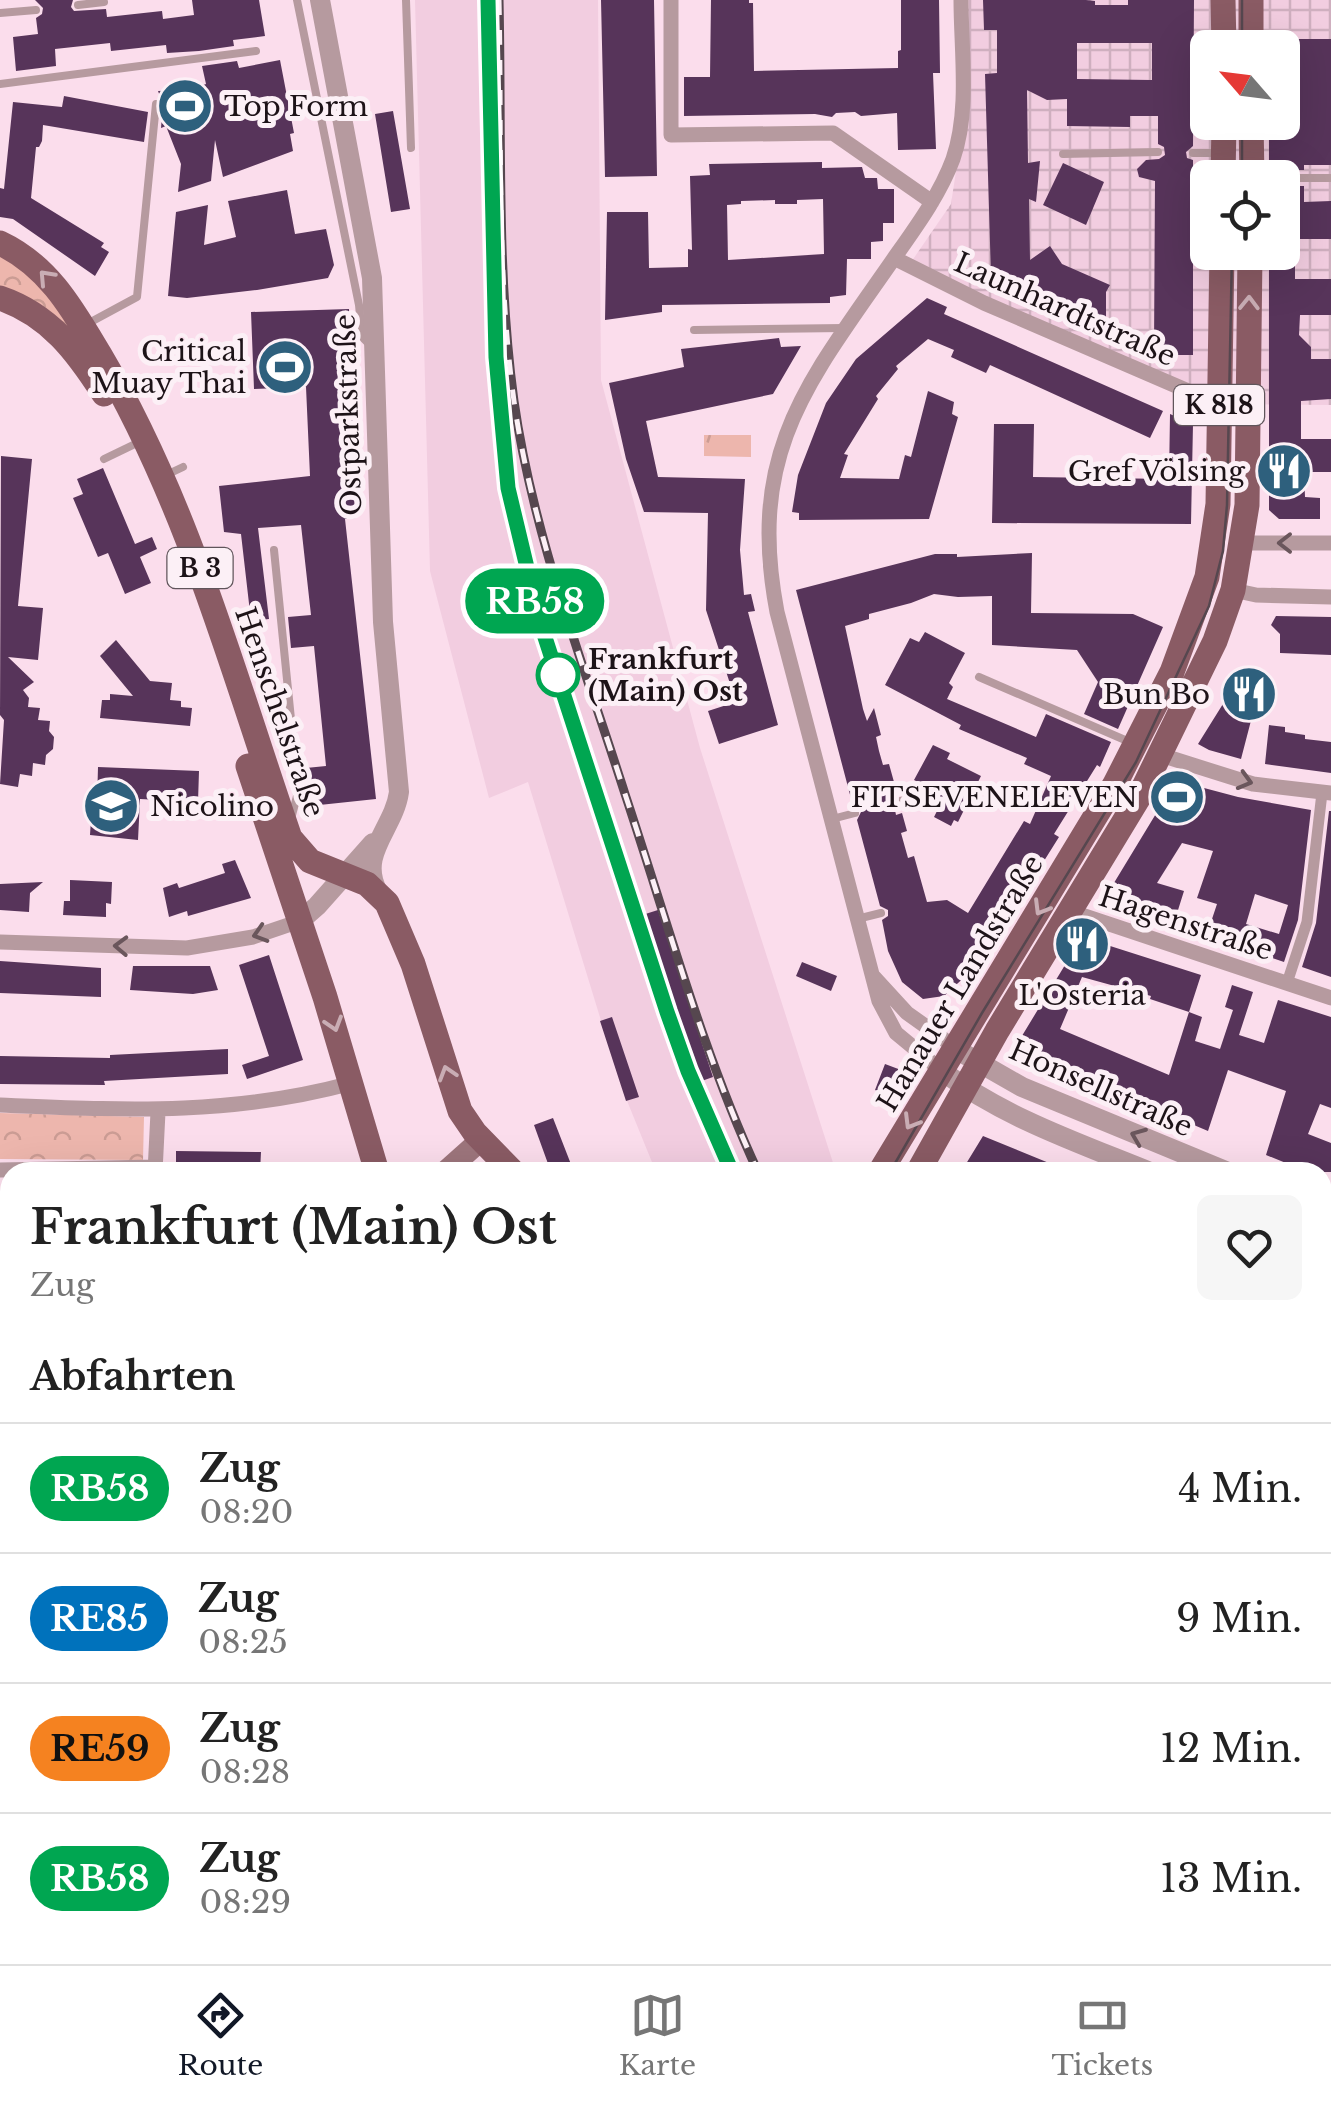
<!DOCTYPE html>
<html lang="de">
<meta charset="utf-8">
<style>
:root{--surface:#fff;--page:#f6f6f6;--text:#222;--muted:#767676;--line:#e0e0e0;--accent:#111827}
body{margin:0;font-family:"Libre Baskerville",serif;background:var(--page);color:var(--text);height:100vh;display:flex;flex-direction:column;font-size:38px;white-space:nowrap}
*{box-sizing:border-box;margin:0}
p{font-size:32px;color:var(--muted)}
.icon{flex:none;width:55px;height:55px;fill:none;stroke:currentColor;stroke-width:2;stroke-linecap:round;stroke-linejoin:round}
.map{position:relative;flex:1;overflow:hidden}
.sheet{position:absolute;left:0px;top:1162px;width:1332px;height:802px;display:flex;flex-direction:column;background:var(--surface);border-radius:30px 30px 0 0;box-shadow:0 10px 40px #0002}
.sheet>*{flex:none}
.badge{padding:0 20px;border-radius:32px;font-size:35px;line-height:65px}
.needle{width:65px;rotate:298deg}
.buttons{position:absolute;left:1190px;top:30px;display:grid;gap:20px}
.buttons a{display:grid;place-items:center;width:110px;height:110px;border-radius:15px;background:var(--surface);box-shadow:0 10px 40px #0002;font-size:50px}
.map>.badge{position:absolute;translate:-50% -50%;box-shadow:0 0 0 5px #fff}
h2{padding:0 30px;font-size:38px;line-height:90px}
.round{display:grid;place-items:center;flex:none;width:105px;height:105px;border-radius:15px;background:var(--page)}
.overview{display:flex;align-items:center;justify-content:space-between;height:170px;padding:0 30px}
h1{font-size:48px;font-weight:700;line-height:75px}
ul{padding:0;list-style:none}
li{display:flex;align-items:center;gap:30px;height:130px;padding:0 30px;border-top:2px solid var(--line)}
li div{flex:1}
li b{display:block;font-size:38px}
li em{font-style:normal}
li .badge{min-width:110px;font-weight:700;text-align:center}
.tab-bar{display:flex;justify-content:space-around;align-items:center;height:140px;border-top:2px solid var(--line);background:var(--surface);font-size:28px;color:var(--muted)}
.tab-bar a{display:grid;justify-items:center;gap:5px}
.tab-bar .on{color:var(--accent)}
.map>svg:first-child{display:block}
</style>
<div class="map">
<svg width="1331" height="1964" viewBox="0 0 1331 1964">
<defs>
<pattern id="industrial-grid" width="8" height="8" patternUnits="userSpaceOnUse" patternTransform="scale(2.5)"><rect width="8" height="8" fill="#f2cde0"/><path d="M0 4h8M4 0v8" fill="none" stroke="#cfafbf"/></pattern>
<pattern id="grass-tufts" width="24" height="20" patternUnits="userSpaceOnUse" patternTransform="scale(2.5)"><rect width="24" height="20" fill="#edb6ad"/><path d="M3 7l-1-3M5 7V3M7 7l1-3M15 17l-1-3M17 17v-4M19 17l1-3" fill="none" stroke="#cb9c94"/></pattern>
<pattern id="park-crowns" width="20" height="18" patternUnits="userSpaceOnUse" patternTransform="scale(2.5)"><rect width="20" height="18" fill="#edb6ad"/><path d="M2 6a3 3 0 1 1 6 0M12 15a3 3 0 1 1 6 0" fill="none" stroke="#cb9c94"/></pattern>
</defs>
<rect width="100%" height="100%" fill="#fbddec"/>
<path fill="#f2cde0" d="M415 0H598L601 380 700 748 836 1172H656L621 1086 528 782 489 798 430 571Z"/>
<path fill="url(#industrial-grid)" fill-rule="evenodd" d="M962 0H1331V405L1212 404 907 268 951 204 965 112ZM1208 48H1282V122H1208ZM1208 178H1282V252H1208Z"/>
<path fill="url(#grass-tufts)" d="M704 435H751V457L704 456Z
M649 1955H783L781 1964H648Z
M1102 1955H1283L1276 1964H1099Z"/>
<path fill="url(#park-crowns)" d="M0 252 48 291 71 330 0 290Z
M0 1113 144 1117 143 1160 0 1159Z"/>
<path fill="#57345a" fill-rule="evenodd" d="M35 0H73L71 7 74 11 106 9 107 17 162 11 163 19 194 15 192 0H259L265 36 233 40 234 46 199 51 167 53 166 45 111 51 110 43 55 49 56 66 16 71 13 37 38 34 36 18 42 14 43 8Z
M601 0H654L657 176 605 177Z
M711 0H749V3H753L754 71 898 68V51L901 50V0H939L940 73H933L936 149 898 150 897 113 861 116 855 112 836 113 832 117 815 114 684 116V77H710Z
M983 0H1086L1095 1V5H1128V0H1194L1193 146 1186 152 1187 158 1193 160V355H1163L1154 351 1155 181 1139 177 1137 169 1146 160 1159 159 1165 155 1164 147 1158 144V116H1130V127L1067 126V99L1047 100 1027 90 1028 163 1040 161 1036 202 1029 199 1030 260 1050 246 1062 264 1110 285 1106 292V330L991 276 985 74 997 73V30H984ZM1077 43H1152V80L1077 79Z
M1282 39H1331V165H1304V170H1282V165H1269V122H1282Z
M280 60 294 133 290 134 293 151 223 177 215 140 211 181 178 192 181 164 166 126 161 128 163 104 158 91 190 90 206 84 202 66 237 61 239 68Z
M64 96 148 112 144 142 43 125 42 141 39 147H36L31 198 104 243 101 247 109 252 95 276 13 219 0 217V188L4 189 13 102 62 107Z
M393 111 410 209 391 212 375 114Z
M822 162V168L862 167 865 178H877L878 189H894V223H883V241L871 242V259H847L846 295 830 297V303L662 305V312L605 320 607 212H648L649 268 688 267V249L692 250 690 176 710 175 709 164ZM823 199 824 254 728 260 727 205 741 204V201L775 200V204H797V200Z
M1063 163 1104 182 1086 225 1043 205Z
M1282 186H1304V202L1331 201V239H1282Z
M287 190 295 234 326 229 334 265 328 278 257 290 187 298 168 296 176 212 208 205 204 245 236 237 228 201Z
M1269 252H1295V279H1331V315H1300L1299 335 1311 347V359H1331V399L1301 401V439H1331V472H1304L1305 497 1320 498V519H1279L1269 510Z
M927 298 947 307 944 314 1163 411 1150 438 990 365 986 373 951 357 954 350 928 339 896 366 898 369 876 396 878 399 844 454 848 455 840 478 899 479 905 455 911 457 928 391 954 402 952 414 958 417 929 519 799 520V513L792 512 798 475 826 403 856 359Z
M349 309 354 447H349L356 518 345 519 376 799 310 806 306 768 326 766 314 646 291 648 288 617 311 615 301 525 258 528 269 619 251 621 241 534 224 532 219 486 310 476 306 387 254 389 251 312Z
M779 338 781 347 801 346 773 394 646 421 658 477 745 479 740 550 744 595 751 594 755 611 748 612 778 725 719 744 708 711 736 702 706 610 708 513 644 512 626 459 609 383 684 367 681 349Z
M1170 414 1193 424 1191 524 992 523 994 424H1034L1033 477 1169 479Z
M1 456 32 459 18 606 43 608 38 660 8 657 34 682 23 690 29 698 28 707 40 708 38 720 50 721 49 731 54 737 53 749 46 755 45 765 33 763 32 776 20 774 18 787 0 784 4 720 0 715Z
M103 468 135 544 152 537 157 549 140 557 151 583 125 594 108 553 98 557 73 498 83 494 77 479Z
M1032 553 1031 613 1133 614 1163 627 1118 729 1084 714 1098 682 1077 650 992 645V596L958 597 934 594 911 603 869 614V619L845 626 863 709 867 721 874 708 881 735 876 737 879 751 883 765 889 764 894 782 888 783 891 796 886 800V806L895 810 896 815 902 813 907 831 901 833 908 858 914 856 927 902 947 900 968 913 1024 821 1030 824 1051 776 1024 764 1027 758 959 729 961 725 885 685 910 638 919 642 925 632 965 653 949 683 953 687 947 699 1036 737 1046 714 1111 742 1100 767 1097 765 1054 834 1059 837 1022 896 1018 894 971 971 944 996 923 999 902 982 888 951 882 920 888 916V910L880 906 857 820 862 810 853 806 796 590 935 554H957V557Z
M1276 616 1331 617V655L1280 653V634L1271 625Z
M116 640 150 681 172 683 170 700 181 701V707L192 708 190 726 100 718 102 700H110V694L133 696 100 656Z
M1241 675 1260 686 1241 759 1209 750 1198 744Z
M1269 725 1285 727V732L1305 735V739L1331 742V773L1265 764Z
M933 745 950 753 947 759 981 776 972 794 978 797 970 811 965 808 958 822 954 820 951 826 934 817 937 811 924 805 932 789 914 780Z
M98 767 199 771 198 802 140 799 138 840 90 835 92 803H97Z
M1189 784 1238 797 1311 810 1298 920 1284 962 1212 938 1214 930 1209 928 1217 904 1197 898 1213 851 1182 843 1157 883 1184 891 1173 926 1115 907 1103 901 1171 789ZM1255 894 1288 905 1279 934 1246 924Z
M1329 811H1331V977L1302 967 1316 923Z
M235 860 251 898 188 916 187 911 169 917 163 888 177 883 179 888 225 873 222 864Z
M70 880 112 882 111 904 106 903V917L63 915 64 901H70Z
M43 882 30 893 29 912 0 910V884Z
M658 910 713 1077 696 1083 639 916Z
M1082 937 1201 975 1189 1012 1150 999 1151 996 1082 977 1060 1029 1169 1075 1189 1012 1202 1017 1195 1041 1220 1049 1233 1010 1225 1007 1232 985 1253 992 1239 1035 1264 1043 1278 1000 1331 1017V1108L1320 1104 1308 1134 1331 1143V1172H1308L1266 1155 1286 1091 1228 1070 1208 1131 1014 1049Z
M269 955 303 1060 247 1079 242 1065 269 1056 239 965Z
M0 961 101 968V997L0 993Z
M802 962 837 976 831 991 796 976Z
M133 966H210L218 990 193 994 130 990Z
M612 1017 639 1097 626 1101 600 1021Z
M228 1049V1074L104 1081 105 1085 0 1084V1056L110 1058V1055Z
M885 1064 909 1073 897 1093 893 1092 891 1096 875 1090Z
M553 1118 574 1172H551L534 1125Z
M983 1136 1071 1172H961Z
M176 1151 261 1152 260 1172H176Z"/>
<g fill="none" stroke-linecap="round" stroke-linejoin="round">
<path stroke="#b69a9f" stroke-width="8" d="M297 0 359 305 362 337 371 346
M406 0 411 148
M78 5 104 2
M0 13 36 10
M0 84 256 51
M1193 153H1219
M1063 154 1158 152
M1282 178H1331
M87 324 137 297 156 104
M694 330 844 328
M104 459 133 445
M164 476 183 467
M274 550 295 759 297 796 291 819
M979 677 1132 743
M893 803 918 796
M832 819 855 813
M857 919 881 913
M4 1964 10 1951
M901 1964 904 1955
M1083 1964 1086 1955
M1309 1964 1314 1955"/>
<path stroke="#b69a9f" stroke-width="11" d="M1287 983 1307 922 1322 793"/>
<path stroke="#b69a9f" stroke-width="15" d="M671 0V135L833 133 932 202
M894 258 984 303 1195 394H1219
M1243 543H1331
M1233 590 1256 595 1331 597
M1161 755 1253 784 1331 793
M1070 911 1331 998
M0 942 187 948 253 937 300 921
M874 977 907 1013 956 1048
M942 1071 896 1033 879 1001 777 612C747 454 805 386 890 264 913 231 939 197 953 159 970 110 961 51 961 0
M0 1105C124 1110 230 1116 352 1083
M0 1170 156 1167
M155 1172 158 1112
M0 1678 10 1680
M1322 1726 1331 1732
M1323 1942 1331 1932
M234 1964 235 1955
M403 1964 405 1955"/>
<path stroke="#b69a9f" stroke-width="20" d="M320 0 372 278 383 622 399 792C394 829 357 854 378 892
M300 921 317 906 373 843
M966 1055 1022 1087 1228 1172
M942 1071C1005 1118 1079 1143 1150 1172
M1322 1210 1331 1213
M1322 1242 1331 1245"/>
<path stroke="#9d757c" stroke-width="22" d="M445 1172 482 1139
M0 1878 10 1859
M27 1964 31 1955"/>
<path stroke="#8a5b64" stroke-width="25" d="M1223 0 1224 48
M1251 0V48
M1251 122 1252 178
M1223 178 1224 122
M0 243C49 266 73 310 100 355 189 506 233 673 290 838L310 861 367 884 387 903 413 964 460 1111 475 1133 513 1172
M0 298C50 315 77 352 104 394
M248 766 325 997 377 1172
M880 1172 1115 784 1172 672 1207 577 1218 504 1222 252
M918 1172 997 1031 1139 797 1215 641 1233 590 1247 505 1250 252
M588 1964 589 1955
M619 1964 621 1955"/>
<path stroke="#56474f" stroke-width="2.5" d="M1242 0V48
M1242 178V122
M890 1172 982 1013 1136 762 1209 606 1223 551 1227 505 1232 252
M0 1961 10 1940"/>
<g stroke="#56474f" stroke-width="9">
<path id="rail" d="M499 0C502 133 496 269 514 401 533 536 584 665 625 794 667 920 702 1051 758 1172
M495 355C504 532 559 680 613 846 649 956 680 1069 733 1172
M1322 1833 1331 1839"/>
</g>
<use href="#rail" stroke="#fcf0f6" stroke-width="5" stroke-dasharray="15" stroke-linecap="butt"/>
</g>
<defs><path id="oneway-chevron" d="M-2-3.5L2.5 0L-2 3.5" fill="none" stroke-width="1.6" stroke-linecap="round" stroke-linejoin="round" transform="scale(2.5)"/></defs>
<g stroke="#c9adb4">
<use href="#oneway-chevron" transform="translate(46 277) rotate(-133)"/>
<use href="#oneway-chevron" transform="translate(1249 303) rotate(-89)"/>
<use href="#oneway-chevron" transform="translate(1041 908) rotate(121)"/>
<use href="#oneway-chevron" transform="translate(334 1024) rotate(73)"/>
<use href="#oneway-chevron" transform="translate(447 1073) rotate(-107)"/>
<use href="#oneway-chevron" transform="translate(911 1122) rotate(121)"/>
</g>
<g stroke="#6a565c">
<use href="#oneway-chevron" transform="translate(1285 543) rotate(-180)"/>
<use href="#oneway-chevron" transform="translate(1245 781) rotate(16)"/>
<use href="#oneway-chevron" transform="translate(260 934) rotate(163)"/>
<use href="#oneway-chevron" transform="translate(121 946) rotate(-178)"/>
<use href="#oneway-chevron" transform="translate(1138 1136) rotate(-158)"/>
</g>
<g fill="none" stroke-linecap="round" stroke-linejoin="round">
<g stroke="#fff" stroke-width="22">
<path id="line" d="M488 0 496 357 508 488 540 622 667 1012 688 1071 732 1172"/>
</g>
<use href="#line" stroke="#00a651" stroke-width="15"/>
</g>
<defs>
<g id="stadium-disc" transform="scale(2.875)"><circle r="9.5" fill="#2e607d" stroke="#fcf0f6"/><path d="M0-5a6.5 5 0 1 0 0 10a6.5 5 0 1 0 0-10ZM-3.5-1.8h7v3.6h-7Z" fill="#fff"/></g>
<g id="restaurant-disc" transform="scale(2.875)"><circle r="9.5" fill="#2e607d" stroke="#fcf0f6"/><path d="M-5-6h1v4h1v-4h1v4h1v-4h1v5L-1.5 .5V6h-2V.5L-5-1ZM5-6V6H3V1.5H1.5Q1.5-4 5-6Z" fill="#fff"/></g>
<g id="school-disc" transform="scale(2.875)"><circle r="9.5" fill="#2e607d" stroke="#fcf0f6"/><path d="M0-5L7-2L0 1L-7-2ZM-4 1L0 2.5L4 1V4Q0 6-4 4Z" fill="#fff"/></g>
</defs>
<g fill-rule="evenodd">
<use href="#stadium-disc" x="185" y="106"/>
<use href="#stadium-disc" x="285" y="367"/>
<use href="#restaurant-disc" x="1284" y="471"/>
<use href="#restaurant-disc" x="1249" y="694"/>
<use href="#stadium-disc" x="1177" y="797"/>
<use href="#school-disc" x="111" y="806"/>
<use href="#restaurant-disc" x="1082" y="944"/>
</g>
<circle fill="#fff" stroke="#00a651" stroke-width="5" cx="558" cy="675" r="20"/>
<g text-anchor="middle" stroke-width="10" stroke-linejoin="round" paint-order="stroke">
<g fill="#fcf0f6" stroke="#60555b" stroke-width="2.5">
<rect x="1174" y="385" width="90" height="40" rx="8"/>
<rect x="167.5" y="548" width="65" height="40" rx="8"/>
</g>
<g font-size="25" font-weight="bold" fill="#1d1318">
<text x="1219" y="414">K 818</text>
<text x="200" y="577">B 3</text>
</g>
<g font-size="28" fill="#1d1318" stroke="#fcf0f6" text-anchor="end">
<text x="224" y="116" text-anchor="start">Top Form</text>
<text x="246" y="361">Critical<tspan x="246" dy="32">Muay Thai</tspan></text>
<text x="1245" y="481">Gref Völsing</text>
<text x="1210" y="704">Bun Bo</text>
<text x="1138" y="807">FITSEVENELEVEN</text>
<text x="150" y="816" text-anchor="start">Nicolino</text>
<text x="1082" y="1005" text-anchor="middle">L'Osteria</text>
</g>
<g font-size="28" fill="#1d1318" stroke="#fcf0f6">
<text transform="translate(1065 309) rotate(24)" y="10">Launhardtstraße</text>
<text transform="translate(348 415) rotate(-92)" y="10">Ostparkstraße</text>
<text transform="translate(280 712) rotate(71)" y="10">Henschelstraße</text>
<text transform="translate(1186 923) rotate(18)" y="10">Hagenstraße</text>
<text transform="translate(960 983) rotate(-59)" y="10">Hanauer Landstraße</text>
<text transform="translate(1101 1088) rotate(24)" y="10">Honsellstraße</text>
</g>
<g font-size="28" font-weight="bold" fill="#1d1318" stroke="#fcf0f6" text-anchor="start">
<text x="588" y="669">Frankfurt<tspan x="588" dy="32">(Main) Ost</tspan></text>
</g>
</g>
</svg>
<div class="buttons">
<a><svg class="needle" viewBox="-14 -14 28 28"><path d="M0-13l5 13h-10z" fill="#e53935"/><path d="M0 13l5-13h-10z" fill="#767676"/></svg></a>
<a><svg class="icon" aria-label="locate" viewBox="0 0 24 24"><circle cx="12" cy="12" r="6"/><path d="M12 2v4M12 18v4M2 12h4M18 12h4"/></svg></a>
</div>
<b class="badge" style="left:535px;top:601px;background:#00a651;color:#fff">RB58</b>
<section class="sheet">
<div class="overview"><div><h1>Frankfurt (Main) Ost</h1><p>Zug</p></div><a class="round"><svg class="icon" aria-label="heart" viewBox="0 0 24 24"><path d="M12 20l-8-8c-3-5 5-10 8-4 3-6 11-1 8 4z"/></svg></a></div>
<h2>Abfahrten</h2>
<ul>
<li><span class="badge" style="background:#00a651;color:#fff">RB58</span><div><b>Zug</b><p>08:20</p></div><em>4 Min.</em></li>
<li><span class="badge" style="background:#0072bc;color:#fff">RE85</span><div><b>Zug</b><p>08:25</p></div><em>9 Min.</em></li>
<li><span class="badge" style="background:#f58220;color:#111">RE59</span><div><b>Zug</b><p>08:28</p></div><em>12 Min.</em></li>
<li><span class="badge" style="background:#00a651;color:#fff">RB58</span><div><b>Zug</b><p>08:29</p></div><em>13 Min.</em></li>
</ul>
</section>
</div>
<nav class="tab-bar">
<a class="on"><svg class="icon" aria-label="directions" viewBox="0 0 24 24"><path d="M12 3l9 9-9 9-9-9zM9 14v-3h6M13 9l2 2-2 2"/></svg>Route</a>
<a><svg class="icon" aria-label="map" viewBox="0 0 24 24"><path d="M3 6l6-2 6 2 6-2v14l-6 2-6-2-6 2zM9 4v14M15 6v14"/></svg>Karte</a>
<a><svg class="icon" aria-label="tickets" viewBox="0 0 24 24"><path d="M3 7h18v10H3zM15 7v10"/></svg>Tickets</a>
</nav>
